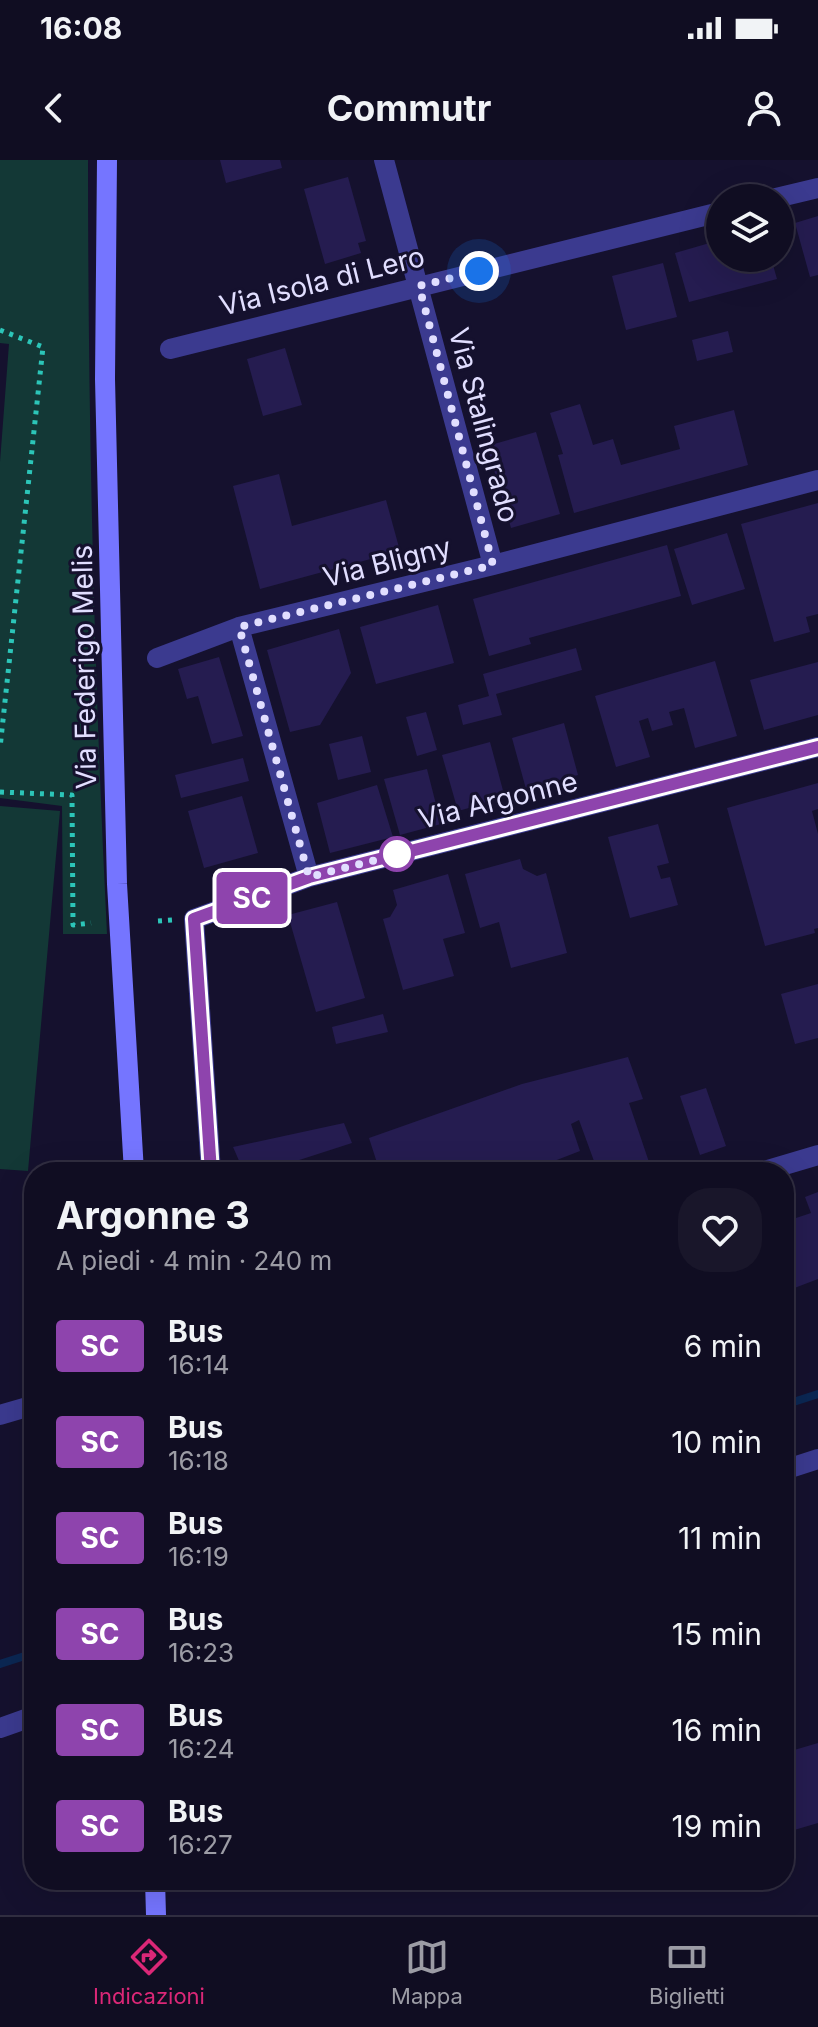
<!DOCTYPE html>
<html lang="it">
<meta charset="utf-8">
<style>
:root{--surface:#100d22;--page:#19162a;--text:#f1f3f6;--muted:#9c9ca5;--line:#302d40;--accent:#db2777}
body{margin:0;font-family:Inter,sans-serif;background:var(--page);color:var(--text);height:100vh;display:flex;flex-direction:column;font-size:30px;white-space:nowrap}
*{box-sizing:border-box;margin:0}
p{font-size:26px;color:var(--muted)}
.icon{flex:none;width:44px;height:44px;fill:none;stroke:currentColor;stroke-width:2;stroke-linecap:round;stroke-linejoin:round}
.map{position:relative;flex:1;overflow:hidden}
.details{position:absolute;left:24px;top:1002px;width:770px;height:728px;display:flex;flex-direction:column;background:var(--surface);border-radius:32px;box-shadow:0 8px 32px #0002,0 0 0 2px var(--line)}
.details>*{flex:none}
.badge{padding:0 16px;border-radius:6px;font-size:28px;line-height:52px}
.buttons{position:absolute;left:706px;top:24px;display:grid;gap:16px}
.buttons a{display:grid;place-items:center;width:88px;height:88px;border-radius:50%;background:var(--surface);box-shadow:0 8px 32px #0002,0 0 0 2px var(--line);font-size:40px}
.you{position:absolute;width:40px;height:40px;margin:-20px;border:6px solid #fff;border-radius:50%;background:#1a73e8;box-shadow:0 0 0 12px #1a73e833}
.map>.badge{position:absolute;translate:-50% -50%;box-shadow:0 0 0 4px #fff}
.round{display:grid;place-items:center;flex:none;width:84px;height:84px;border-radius:32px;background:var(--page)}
.headline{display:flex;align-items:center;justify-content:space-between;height:136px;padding:0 32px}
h1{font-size:38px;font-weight:700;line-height:60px}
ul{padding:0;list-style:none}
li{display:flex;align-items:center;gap:24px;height:96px;padding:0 32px}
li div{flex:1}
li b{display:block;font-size:30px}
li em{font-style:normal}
li .badge{min-width:88px;font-weight:700;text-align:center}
.status{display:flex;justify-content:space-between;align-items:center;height:56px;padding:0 40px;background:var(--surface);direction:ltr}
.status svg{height:22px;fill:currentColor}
header{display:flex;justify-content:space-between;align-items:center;height:104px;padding:0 32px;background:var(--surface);font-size:36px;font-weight:700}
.menu{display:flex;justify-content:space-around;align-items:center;height:112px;border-top:2px solid var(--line);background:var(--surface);font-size:22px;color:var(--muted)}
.menu a{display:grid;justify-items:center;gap:4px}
.menu .active{color:var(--accent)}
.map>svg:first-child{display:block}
</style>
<div class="status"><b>16:08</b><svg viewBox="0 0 49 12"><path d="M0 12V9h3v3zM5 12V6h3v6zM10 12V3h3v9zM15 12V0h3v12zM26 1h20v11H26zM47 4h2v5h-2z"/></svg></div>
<header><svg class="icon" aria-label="back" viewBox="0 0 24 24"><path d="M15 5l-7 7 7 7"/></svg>Commutr<svg class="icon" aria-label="person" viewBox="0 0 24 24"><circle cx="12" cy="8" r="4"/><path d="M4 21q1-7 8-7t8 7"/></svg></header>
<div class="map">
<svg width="818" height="1755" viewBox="0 0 818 1755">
<rect width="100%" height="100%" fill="#15112e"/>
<path fill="#133836" d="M0 0H88C88 258 94 516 107 774H63L62 646 0 638V302L9 184 0 183Z
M0 646 60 651 28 1011 0 1009Z"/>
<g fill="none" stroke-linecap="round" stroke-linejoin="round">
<path stroke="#0b2753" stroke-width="8" d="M784 1245 818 1234
M0 1504 34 1493"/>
</g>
<path fill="#251c50" d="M220 0H280L282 8 226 23Z
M348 17 366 81 358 83 361 93 325 104 304 29Z
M818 56V115L810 117 795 63Z
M720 80V98H771L777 119 689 142 675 93Z
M663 103 677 157 626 170 612 116Z
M728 171 733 192 697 201 692 180Z
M285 188 302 245 263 256 247 199Z
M580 244 593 285 613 279 621 305 680 289 674 266 734 250 748 305 574 353 558 295 563 294 550 253Z
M536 272 560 354 511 368 487 286Z
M279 314 292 366 386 340 400 391 260 429 233 326Z
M818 343V454L806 457 810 472 774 482 741 364Z
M727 373 745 429 692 445 674 389Z
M667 385 681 436 529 478 531 484 489 496 473 439Z
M438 445 454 503 376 524 360 467Z
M339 469 351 513 320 565 290 572 267 490Z
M576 488 582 510 496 534 502 555 463 565 458 545 489 536 483 514Z
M219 497 243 576 212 584 198 536 187 539 178 509Z
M715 501 737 576 695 588 684 548 669 552 673 565 652 571 648 558 639 561 650 597 616 607 595 536Z
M818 502V555L764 570 750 520Z
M426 552 437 590 417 596 406 557Z
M564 563 578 615 526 629 512 578Z
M362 576 371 612 338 620 329 584Z
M490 582 505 638 458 651 442 595Z
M243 598 249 621 181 638 175 615Z
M427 609 441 664 400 675 384 619Z
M818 623V649L812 651 818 674V768L814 769 815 773 765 786 727 648Z
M377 625 393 677 330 693 317 643Z
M242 636 258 693 204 708 188 651Z
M658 664 669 703 657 706 661 719 670 717 678 745 630 758 608 677Z
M520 699 523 709 537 716 546 713 567 793 511 808 499 762 480 768 465 714Z
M448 714 465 773 443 779 454 816 403 830 383 759 390 757 397 745 393 730Z
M337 742 365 838 316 852 288 755Z
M818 824V878L795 884 781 834Z
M383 854 388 872 336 884 332 867Z
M628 897 643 939 629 943 650 1005 630 1012H598L579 960 571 964 580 991 549 1003 552 1012H380L369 978 522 924Z
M706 928 726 986 700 995 680 936Z
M344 963 352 983 262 1012H244L233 987Z
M818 1032V1119L784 1132V1062L811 1053 805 1037Z
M818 1583V1663L784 1673V1593Z"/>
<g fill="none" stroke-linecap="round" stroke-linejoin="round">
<path stroke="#2cc5b8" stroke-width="5" stroke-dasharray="4 6" stroke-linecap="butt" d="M0 170 43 187 0 588
M0 632 72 635 73 765 91 763
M158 761 173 760"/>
<path stroke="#3b3a8f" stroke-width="20" d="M384 0 493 405
M776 38 818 28
M170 189 720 52
M239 467 309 717
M157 498 239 467 493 405 818 320
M211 1012 194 759 309 717 818 587
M761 1012 818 995
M0 1255 34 1245
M784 1310 818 1299
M0 1568 34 1556"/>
<path stroke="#7575ff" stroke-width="20" d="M107 0 105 219 117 724 134 1012
M155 1720 156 1755"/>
</g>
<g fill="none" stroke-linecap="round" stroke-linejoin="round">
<g stroke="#fff" stroke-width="18">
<path id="line" d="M211 1012 194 759 309 717 818 587"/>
</g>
<use href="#line" stroke="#8e44ad" stroke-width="12"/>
<path stroke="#e1deff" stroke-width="8" stroke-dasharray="0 14.4" d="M397 694H399L309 717 239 467 493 405 419 126 479 111"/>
</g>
<circle fill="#fff" stroke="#8e44ad" stroke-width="4" cx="397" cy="694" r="16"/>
<g text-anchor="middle" stroke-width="6" stroke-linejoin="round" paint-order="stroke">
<g font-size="28" fill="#e1deff" stroke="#15112e">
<text transform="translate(322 121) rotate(-14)" y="10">Via Isola di Lero</text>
<text transform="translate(484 265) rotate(75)" y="10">Via Stalingrado</text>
<text transform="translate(387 402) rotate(-14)" y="10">Via Bligny</text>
<text transform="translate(84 507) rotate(-91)" y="10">Via Federigo Melis</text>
<text transform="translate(498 640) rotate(-14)" y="10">Via Argonne</text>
</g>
</g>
</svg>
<div class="buttons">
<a><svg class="icon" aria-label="layers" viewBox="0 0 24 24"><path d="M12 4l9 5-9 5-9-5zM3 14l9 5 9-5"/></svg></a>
</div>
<div class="you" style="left:479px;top:111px"></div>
<b class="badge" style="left:252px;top:738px;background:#8e44ad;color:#fff">SC</b>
<section class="details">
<div class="headline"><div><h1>Argonne 3</h1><p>A piedi · 4 min · 240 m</p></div><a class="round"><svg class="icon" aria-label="heart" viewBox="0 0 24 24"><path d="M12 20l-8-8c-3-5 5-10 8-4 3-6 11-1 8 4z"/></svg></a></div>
<ul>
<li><span class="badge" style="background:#8e44ad;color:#fff">SC</span><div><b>Bus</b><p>16:14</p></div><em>6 min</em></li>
<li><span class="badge" style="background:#8e44ad;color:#fff">SC</span><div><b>Bus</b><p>16:18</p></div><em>10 min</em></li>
<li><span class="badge" style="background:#8e44ad;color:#fff">SC</span><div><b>Bus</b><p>16:19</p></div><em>11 min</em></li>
<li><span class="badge" style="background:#8e44ad;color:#fff">SC</span><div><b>Bus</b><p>16:23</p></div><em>15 min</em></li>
<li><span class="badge" style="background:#8e44ad;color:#fff">SC</span><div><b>Bus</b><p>16:24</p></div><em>16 min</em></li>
<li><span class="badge" style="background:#8e44ad;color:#fff">SC</span><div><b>Bus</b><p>16:27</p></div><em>19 min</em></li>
</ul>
</section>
</div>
<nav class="menu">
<a class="active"><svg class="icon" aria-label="directions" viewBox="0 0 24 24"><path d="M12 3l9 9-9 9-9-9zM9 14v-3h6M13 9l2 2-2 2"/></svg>Indicazioni</a>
<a><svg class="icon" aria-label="map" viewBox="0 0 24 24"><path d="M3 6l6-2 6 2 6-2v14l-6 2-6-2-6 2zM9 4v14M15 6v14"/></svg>Mappa</a>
<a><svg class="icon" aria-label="tickets" viewBox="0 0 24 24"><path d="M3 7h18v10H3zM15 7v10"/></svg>Biglietti</a>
</nav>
